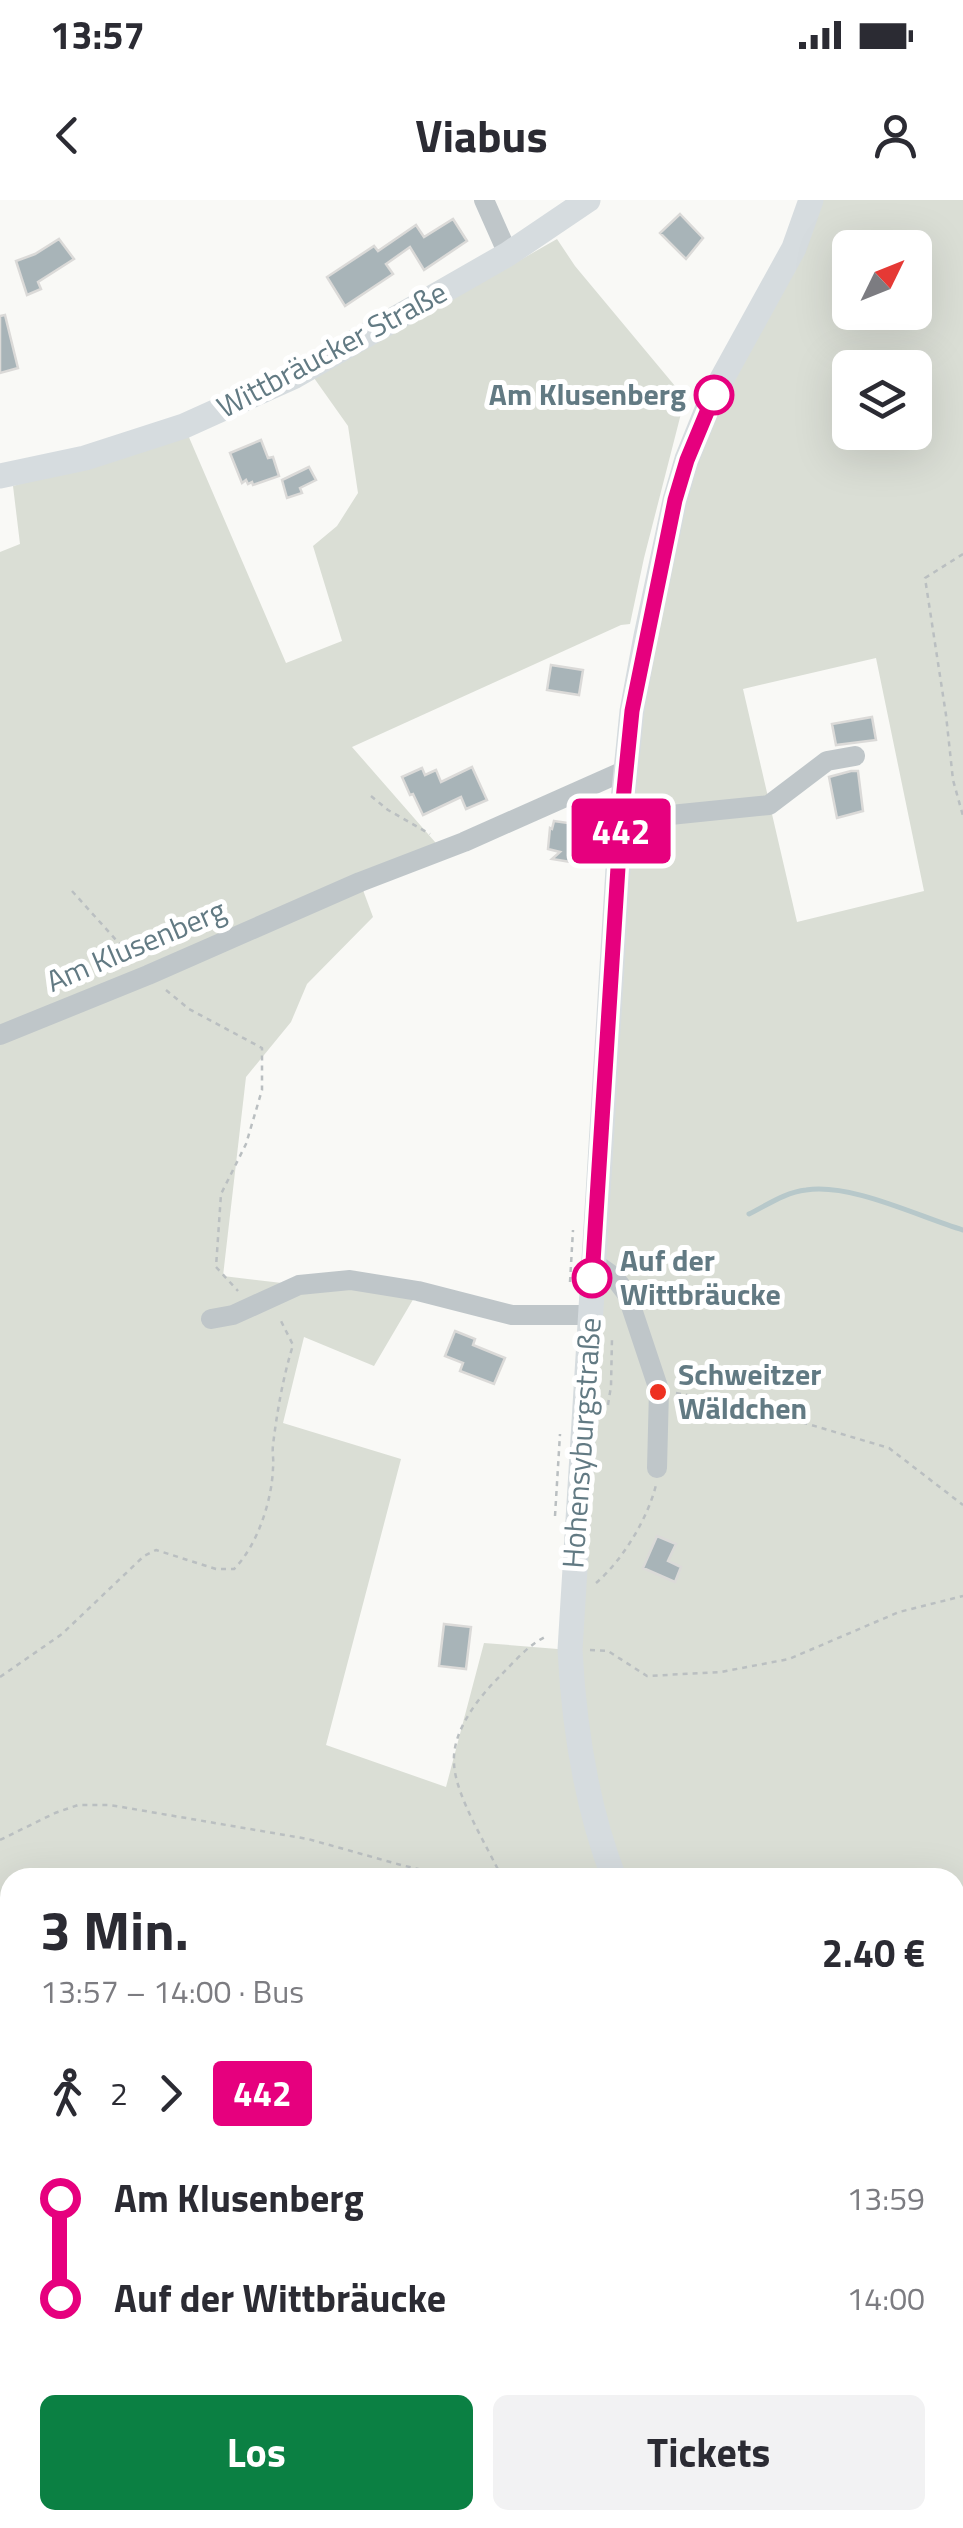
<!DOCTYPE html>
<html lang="de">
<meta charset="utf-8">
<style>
:root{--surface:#fff;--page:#f2f2f3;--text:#2b2b33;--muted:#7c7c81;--accent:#0b8043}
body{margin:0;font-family:"Titillium Web",sans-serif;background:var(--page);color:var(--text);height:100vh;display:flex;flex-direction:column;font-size:38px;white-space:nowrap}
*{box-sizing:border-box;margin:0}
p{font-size:32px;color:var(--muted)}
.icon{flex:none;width:55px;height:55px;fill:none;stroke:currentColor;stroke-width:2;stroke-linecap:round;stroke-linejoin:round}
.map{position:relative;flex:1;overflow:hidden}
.sheet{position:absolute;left:0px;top:1668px;width:965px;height:662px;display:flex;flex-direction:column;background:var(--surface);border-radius:30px 30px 0 0;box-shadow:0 10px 40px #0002}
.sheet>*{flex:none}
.badge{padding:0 20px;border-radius:8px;font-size:35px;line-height:65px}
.needle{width:65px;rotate:47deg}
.fabs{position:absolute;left:832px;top:30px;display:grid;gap:20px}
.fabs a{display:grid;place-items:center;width:100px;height:100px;border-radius:15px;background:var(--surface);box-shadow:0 10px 40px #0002;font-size:50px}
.map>.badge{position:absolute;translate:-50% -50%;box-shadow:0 0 0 5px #fff}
.legs{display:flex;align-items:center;gap:15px;height:110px;padding:0 40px;font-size:32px}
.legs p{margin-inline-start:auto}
.summary{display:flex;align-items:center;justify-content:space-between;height:170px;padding:0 40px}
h1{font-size:55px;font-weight:700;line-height:75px}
.action{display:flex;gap:20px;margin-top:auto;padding:20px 40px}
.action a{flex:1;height:115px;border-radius:15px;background:var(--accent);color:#fff;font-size:40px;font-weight:700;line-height:115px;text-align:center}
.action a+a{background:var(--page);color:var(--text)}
ul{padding:0 40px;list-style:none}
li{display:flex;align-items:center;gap:35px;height:100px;font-size:38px}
li i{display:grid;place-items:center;width:15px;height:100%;margin:0 12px;background:currentColor}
li i::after{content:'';width:25px;height:25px;margin:-12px;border:8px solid;border-radius:50%;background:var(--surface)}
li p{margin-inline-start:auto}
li:first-child i{background:linear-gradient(#0000 50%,currentColor 0)}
li:last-child i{background:linear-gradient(currentColor 50%,#0000 0)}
.status{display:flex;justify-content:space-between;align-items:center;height:70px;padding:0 50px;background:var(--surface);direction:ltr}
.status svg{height:28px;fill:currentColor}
header{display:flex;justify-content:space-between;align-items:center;height:130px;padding:0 40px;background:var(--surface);font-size:45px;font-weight:700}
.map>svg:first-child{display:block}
</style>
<div class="status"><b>13:57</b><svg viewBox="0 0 49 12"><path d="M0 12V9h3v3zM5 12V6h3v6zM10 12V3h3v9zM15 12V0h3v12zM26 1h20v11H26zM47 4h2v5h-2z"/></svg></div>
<header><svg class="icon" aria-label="back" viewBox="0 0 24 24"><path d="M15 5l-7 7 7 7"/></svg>Viabus<svg class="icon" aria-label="person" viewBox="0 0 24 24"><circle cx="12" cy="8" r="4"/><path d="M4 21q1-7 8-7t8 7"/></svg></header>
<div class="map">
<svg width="963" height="2328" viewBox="0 0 963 2328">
<rect width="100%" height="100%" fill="#f9f9f6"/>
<path fill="#daded5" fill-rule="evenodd" d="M811 0H963V2039L955 2034V1678H10V2320H549L546 2328H0V352L20 344 13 286 188 235 286 463 342 441 313 346 337 326 358 293 348 226 314 178 557 39 575 66 685 198 644 358 630 424 621 425 352 547 442 650 360 682 373 717 307 784 291 822 246 877 223 1076 299 1085 418 1091 374 1166 304 1137 283 1223 401 1259 326 1545 446 1587 484 1443 570 1450 621 620 675 300ZM850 48H915V112H850ZM850 168H915V232H850ZM876 458 924 691 797 722 743 489Z"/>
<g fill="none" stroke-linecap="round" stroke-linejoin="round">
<path stroke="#b7c8ca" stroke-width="5" d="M749 1014C767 1005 786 992 806 990 852 983 919 1017 963 1030
M955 1729 963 1736"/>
</g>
<path fill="#a8b4b8" stroke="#dbdad8" stroke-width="2.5" d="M680 14 703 38 686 59 660 33Z
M453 19 467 41 424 70 410 47 386 64 393 74 345 106 327 77 374 46 378 51 416 25 424 37Z
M59 39 74 59 38 82 41 89 27 95 16 61 35 54Z
M5 115 18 168 0 173V116Z
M261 240 268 258 273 257 279 276 253 285 252 282 248 284 246 280 242 283 230 253Z
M309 267 316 280 300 288 302 293 287 298 282 280Z
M551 465 583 470 579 495 547 490Z
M872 517 876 540 836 545 832 524Z
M472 567 487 600 466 609 461 597 423 615 413 594 410 595 402 577 422 568 425 575 436 570 441 582Z
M851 571H858L863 611 837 618 829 577Z
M554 621 589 626 583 664 552 659 560 652 548 649 550 628 552 629Z
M455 1131 475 1139 473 1145 505 1158 494 1184 460 1171 463 1163 445 1156Z
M657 1336 676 1344 668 1361 681 1367 675 1382 643 1368Z
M444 1424 471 1427 466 1469 439 1466Z"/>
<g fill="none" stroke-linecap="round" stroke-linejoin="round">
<path stroke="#babfc1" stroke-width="2.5" stroke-dasharray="5 5" stroke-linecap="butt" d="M963 354 925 378 946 515 953 580 963 616
M371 596 388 610 430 634
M577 613 583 619 601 623
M72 691 135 761
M166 790 189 809 262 848V890L246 944 221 994 216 1067 238 1091
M570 1082 573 1030
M676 1193 747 1206 889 1248 963 1305
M608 1205 611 1186 612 1138
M555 1316 560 1234
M596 1383C622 1361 648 1318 656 1285
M590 1450 608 1451 647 1476 721 1472 789 1459 899 1412 963 1396
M0 1477 62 1434 144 1356 156 1350 216 1369H234C257 1346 272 1301 273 1268 274 1261 272 1253 273 1245 277 1212 283 1177 293 1145L279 1117
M0 1640 55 1613 78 1605H110L308 1639 401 1665 456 1678
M502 1678C488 1647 455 1596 454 1563 452 1531 478 1498 500 1476 514 1462 529 1444 547 1436
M0 1789 10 1797
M955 1867 963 1862
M0 1904 10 1895
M0 2031 10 2044
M955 2060 963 2065
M310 2320 321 2328"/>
<path stroke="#bfc6c9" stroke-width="20" d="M484 0 508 54
M621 620 769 605 827 561 855 556
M0 835 148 775 360 682 464 642 626 570
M593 1062 614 1077 627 1094 659 1190 657 1268
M211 1119 233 1115 299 1085 350 1080 418 1091 512 1115H590
M546 2328 549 2320"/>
<path stroke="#d6dcdf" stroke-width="25" d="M0 276 85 258 184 226 295 176 508 54 588 0
M614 1678C586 1605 574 1528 570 1450L621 620 632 511 646 436 675 300 687 259 713 195 794 48 811 0
M955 2034 963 2039"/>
</g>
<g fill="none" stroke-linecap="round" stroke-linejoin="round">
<g stroke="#fff" stroke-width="22">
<path id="line-1" d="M592 1078 621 620 632 511 675 300 687 260 714 195"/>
</g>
<use href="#line-1" stroke="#e6007e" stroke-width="15"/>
</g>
<g fill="#fff" stroke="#e6007e" stroke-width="5">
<circle cx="714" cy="195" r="18"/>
<circle cx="592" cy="1078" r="18"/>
</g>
<circle fill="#ee3121" stroke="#fff" stroke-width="4" cx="658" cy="1192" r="10"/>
<g text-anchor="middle" stroke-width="10" stroke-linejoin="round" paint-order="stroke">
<g font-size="30" fill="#627a83" stroke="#fff">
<text transform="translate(332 150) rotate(-28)" y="10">Wittbräucker Straße</text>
<text transform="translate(136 746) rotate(-23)" y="10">Am Klusenberg</text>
<text transform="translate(582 1243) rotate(-86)" y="10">Hohensyburgstraße</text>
</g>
<g font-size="30" font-weight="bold" fill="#627a83" stroke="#fff" text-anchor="end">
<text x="686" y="205">Am Klusenberg</text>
<text x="620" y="1071" text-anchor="start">Auf der<tspan x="620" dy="34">Wittbräucke</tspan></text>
</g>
<g font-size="30" font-weight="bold" fill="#627a83" stroke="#fff" text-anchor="start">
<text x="678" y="1185">Schweitzer<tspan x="678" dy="34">Wäldchen</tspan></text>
</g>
</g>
</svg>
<div class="fabs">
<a><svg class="needle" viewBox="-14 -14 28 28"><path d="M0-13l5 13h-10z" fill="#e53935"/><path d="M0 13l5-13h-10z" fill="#7c7c81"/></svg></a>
<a><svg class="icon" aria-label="layers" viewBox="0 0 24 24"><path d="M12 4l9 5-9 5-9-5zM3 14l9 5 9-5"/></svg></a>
</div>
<b class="badge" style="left:621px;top:631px;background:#e6007e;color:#fff">442</b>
<section class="sheet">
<div class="summary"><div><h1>3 Min.</h1><p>13:57 – 14:00 · Bus</p></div><b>2.40 €</b></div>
<div class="legs"><svg class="icon" aria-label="walk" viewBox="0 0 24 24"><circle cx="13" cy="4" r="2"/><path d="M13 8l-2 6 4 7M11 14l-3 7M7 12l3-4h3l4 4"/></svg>2<svg class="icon" aria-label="forward" viewBox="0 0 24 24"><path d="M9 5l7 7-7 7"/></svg><b class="badge" style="background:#e6007e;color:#fff">442</b></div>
<ul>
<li><i style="color:#e6007e"></i><b>Am Klusenberg</b><p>13:59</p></li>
<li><i style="color:#e6007e"></i><b>Auf der Wittbräucke</b><p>14:00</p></li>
</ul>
<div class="action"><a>Los</a><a>Tickets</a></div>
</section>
</div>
